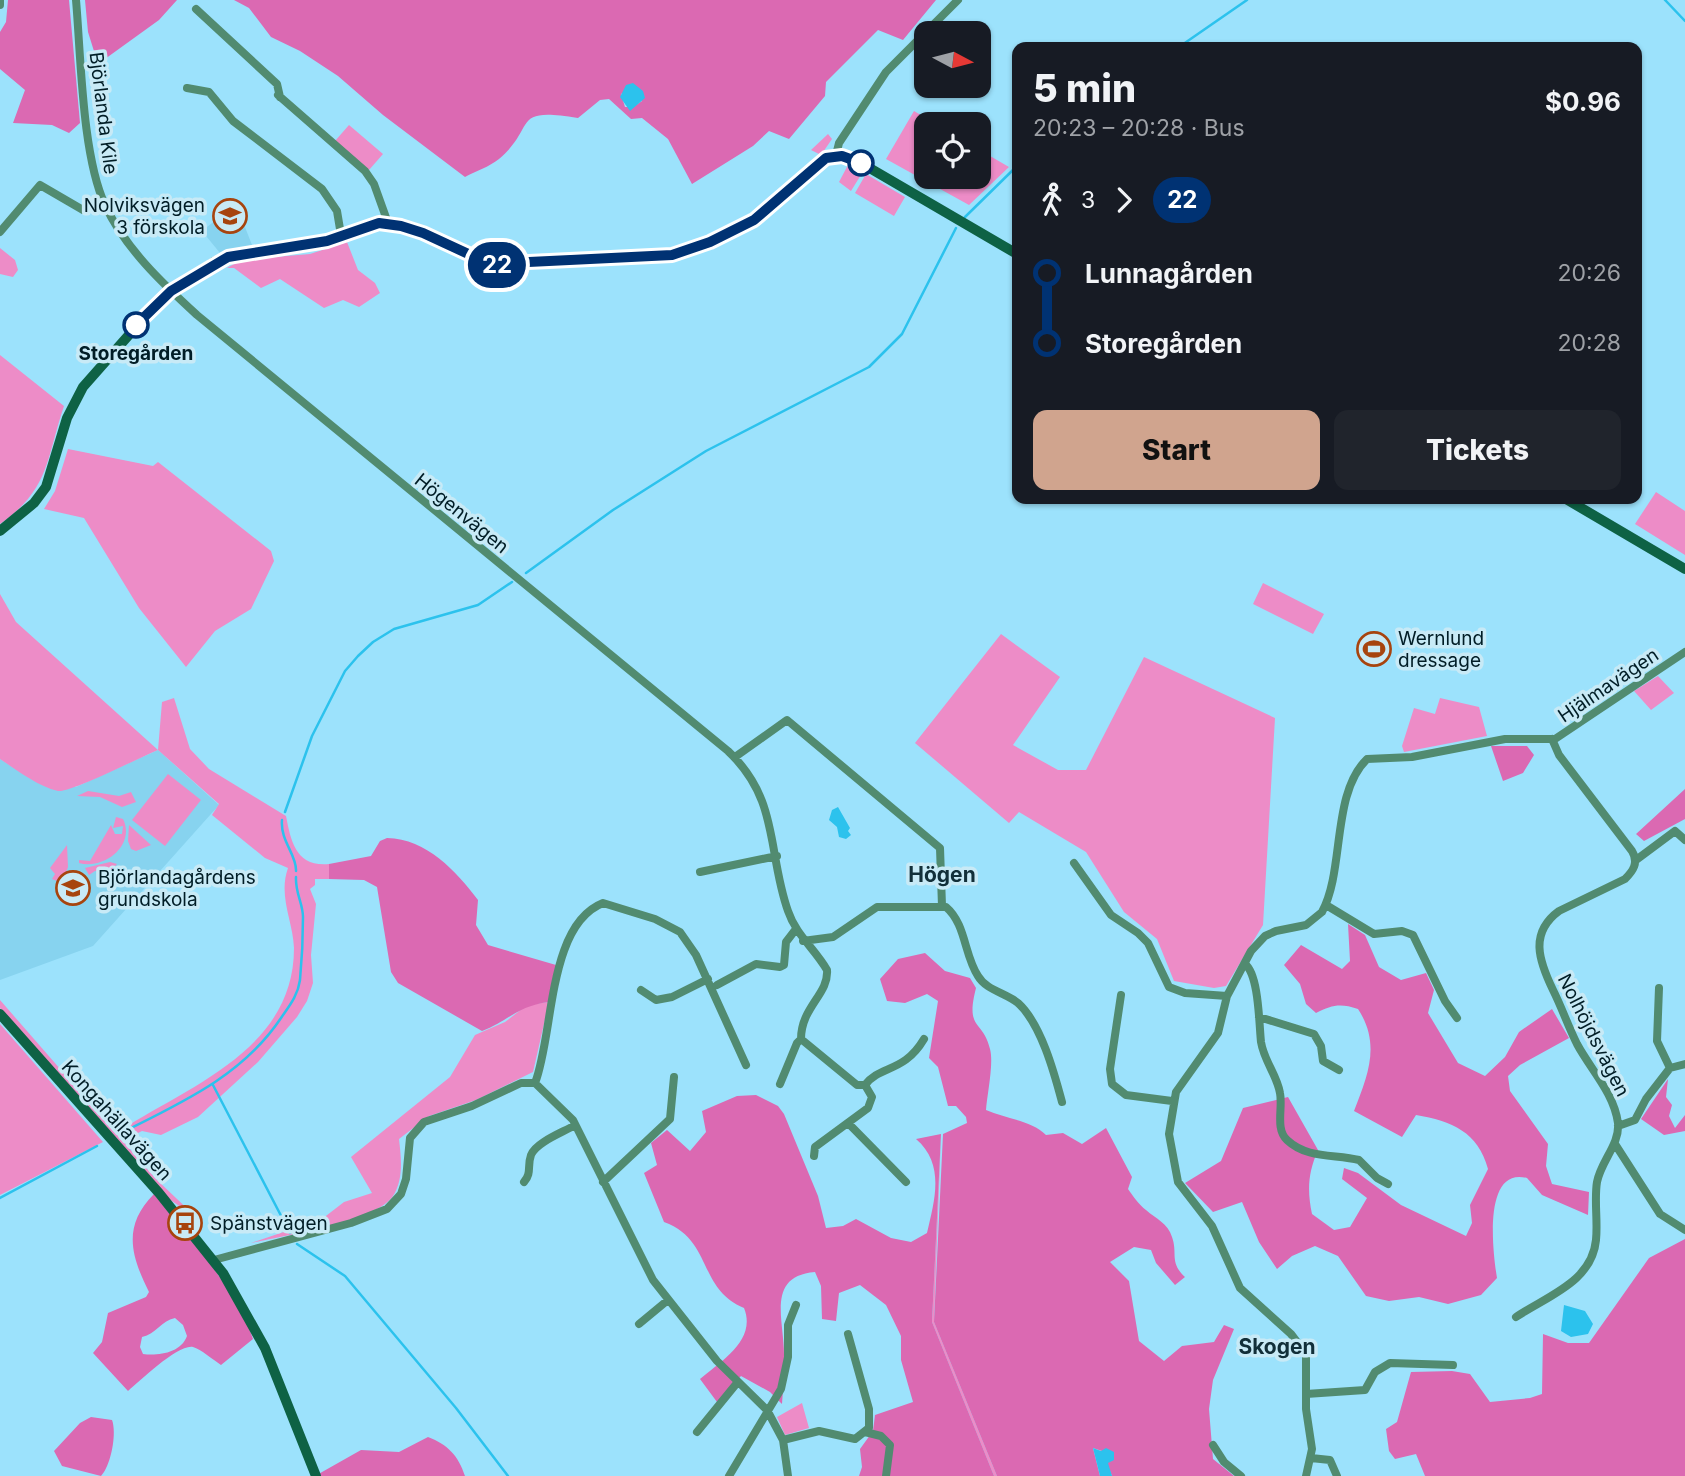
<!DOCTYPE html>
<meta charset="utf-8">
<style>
:root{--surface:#171b24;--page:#20242c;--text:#f1f3f6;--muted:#9ea1a6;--accent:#d0a48e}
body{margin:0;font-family:Inter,sans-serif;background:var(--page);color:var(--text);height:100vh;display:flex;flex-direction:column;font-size:26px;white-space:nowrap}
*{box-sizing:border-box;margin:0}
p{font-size:23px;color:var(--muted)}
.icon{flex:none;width:38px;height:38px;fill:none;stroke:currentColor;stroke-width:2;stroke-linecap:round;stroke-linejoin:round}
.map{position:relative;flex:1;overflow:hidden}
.side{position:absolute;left:1012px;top:42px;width:630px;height:462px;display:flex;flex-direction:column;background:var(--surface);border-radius:14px;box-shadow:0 2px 5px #0004}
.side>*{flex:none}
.badge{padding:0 14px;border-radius:23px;font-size:24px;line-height:46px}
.needle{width:46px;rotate:97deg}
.controls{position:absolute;left:914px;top:21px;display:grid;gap:14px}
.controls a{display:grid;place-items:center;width:77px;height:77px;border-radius:14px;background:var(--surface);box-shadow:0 2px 5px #0004;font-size:35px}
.map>.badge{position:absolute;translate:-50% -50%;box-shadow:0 0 0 4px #fff}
.legs{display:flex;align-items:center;gap:10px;height:77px;padding:0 21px;font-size:23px}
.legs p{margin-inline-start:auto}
.headline{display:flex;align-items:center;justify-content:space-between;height:119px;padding:0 21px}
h1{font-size:38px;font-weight:800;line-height:52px}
.cta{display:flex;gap:14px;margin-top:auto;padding:14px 21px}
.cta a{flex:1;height:80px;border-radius:14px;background:var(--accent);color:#111;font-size:28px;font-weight:800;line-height:80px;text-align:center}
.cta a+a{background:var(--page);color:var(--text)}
ul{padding:0 21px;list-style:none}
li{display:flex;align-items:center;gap:24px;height:70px;font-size:26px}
li i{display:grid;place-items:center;width:10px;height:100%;margin:0 9px;background:currentColor}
li i::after{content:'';width:18px;height:18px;margin:-9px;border:5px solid;border-radius:50%;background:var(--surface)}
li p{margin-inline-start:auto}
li:first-child i{background:linear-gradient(#0000 50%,currentColor 0)}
li:last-child i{background:linear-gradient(currentColor 50%,#0000 0)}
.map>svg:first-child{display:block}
</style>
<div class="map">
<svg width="1685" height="1476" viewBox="0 0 1685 1476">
<rect width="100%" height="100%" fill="#9ce2fc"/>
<path fill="#87d3ef" d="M236 204 252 245 220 253 202 231Z
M158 750 219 805 93 946 0 980V759L31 779 76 787Z"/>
<path fill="#ed8cc7" d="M914 111 936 124H926V177H978V149L1009 167 969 205 886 159Z
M349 125 383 154 369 170 335 141Z
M828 134 832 139 821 155 811 150Z
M848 165 864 170 851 191 839 182Z
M866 174 905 197 894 216 855 193Z
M347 242 358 270 375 283 380 293 359 307 343 300 324 308 280 279 261 288 234 268H227L241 260 310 254Z
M0 248 15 260 18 270 13 277 0 274Z
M0 355 64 406C46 459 50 489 0 524Z
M68 449 153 466 158 462 271 551 274 561 251 609 215 631 186 667 139 608 84 518 44 509 55 491Z
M1656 492 1685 511V555L1635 524Z
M1263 583 1324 614 1313 634 1253 604Z
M0 594 16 622 158 750 162 702 174 698 190 749 209 769 286 816C291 842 296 867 329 864V879H315V885L310 889 316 904 311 955 313 983 307 1001 297 1017 258 1062 198 1117 161 1135 142 1131 134 1135 127 1126C197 1083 294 1046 294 948 293 921 278 896 288 868L265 858 212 815 219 804 158 750C141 757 70 793 58 791 37 786 17 770 0 759Z
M1001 634 1060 677 1013 745 1058 770H1086L1144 657 1275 718 1263 925 1226 986 1214 988 1174 981 1157 939 1124 912 1086 852 1019 812 1009 823 915 743Z
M1658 676 1674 693 1651 710 1634 691Z
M1440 698 1479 707 1487 736 1404 752 1402 746 1414 708 1435 714Z
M168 774 201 800 165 846 132 820Z
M88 791 119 796 131 792 136 802 122 807 100 797 77 796Z
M116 817 123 819C136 845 104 870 79 863V860L90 861 111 825 115 834H122L123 826 113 828Z
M129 825 151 845 136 851 131 849 128 841Z
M67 845 68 867 62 883 52 879 55 874 50 868Z
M110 862 117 864 109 872 95 871 89 875 85 868Z
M0 1000 156 1179 197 1218 169 1199 0 1008Z
M549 1002 533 1072 476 1100 429 1116 399 1139C401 1157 404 1179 393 1196 376 1222 282 1236 251 1243L322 1219 344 1202 372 1193 351 1157 450 1077 475 1035 505 1022 527 1005Z
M0 1024 103 1142 0 1195Z
M941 1134 934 1322 997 1476H994L932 1322Z
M802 1403 809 1428 785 1435 777 1417Z"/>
<path fill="#db69b2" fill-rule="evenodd" d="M8 0H69L80 123 69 133 52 125 13 123 25 90 0 69V32L6 22Z
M85 0H177L159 20 98 64 88 32Z
M234 0H936L903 40 878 30 826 82 825 96 789 139 769 131 753 146 692 184 668 139 642 118 631 119 609 99 600 100 578 118C509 107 538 126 499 159 489 167 476 171 465 177L383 115 338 76 300 51 271 37 249 8ZM634 87 642 101 633 107H625L621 94Z
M1491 746H1527L1534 755 1523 773 1503 781Z
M1685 789V819L1644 841 1636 834Z
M387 838C427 839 456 871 478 900L476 925 488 945 556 965 549 1002C517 1006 510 1020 482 1031L398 983 391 972 377 887 364 880 329 879V864L371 856 380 841Z
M1348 924 1365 935 1379 967 1401 980 1426 973 1434 990 1428 1013 1458 1063 1485 1076 1505 1057 1519 1032 1552 1009 1569 1038 1520 1065 1508 1076 1510 1091 1548 1144 1546 1166 1552 1184 1589 1192 1588 1215 1542 1195 1527 1178C1482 1166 1493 1254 1497 1278L1481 1295 1448 1304 1419 1297 1389 1301 1366 1296 1338 1256 1315 1246 1292 1256 1277 1269 1259 1242 1242 1202 1213 1212 1185 1183 1221 1161 1243 1108 1288 1097 1318 1150C1308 1173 1307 1190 1312 1214L1334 1230 1350 1227 1367 1198 1342 1179 1344 1168 1358 1173 1401 1205 1466 1236 1472 1223 1470 1205 1488 1169C1478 1132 1452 1121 1416 1115L1402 1137 1354 1111C1368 1075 1381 1044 1358 1009 1340 1003 1332 1005 1316 1013L1306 1004 1300 984 1284 965 1301 945 1342 969 1350 961Z
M925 953 945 971 970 978 976 988C965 1031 983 1019 990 1049 994 1063 987 1095 986 1110 1006 1119 1031 1120 1046 1135L1063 1133 1082 1144 1106 1128 1132 1177 1128 1189C1133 1196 1139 1205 1146 1210 1156 1219 1168 1223 1172 1237 1178 1254 1169 1262 1185 1277L1175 1285 1156 1263 1151 1250 1134 1247 1110 1262 1129 1281 1139 1341 1164 1361 1182 1346 1214 1342 1224 1325 1234 1329 1213 1380 1209 1409 1213 1459 1234 1476H1112L1102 1451 1093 1448 1100 1476H997L934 1322 943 1134 967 1123 966 1117 956 1106H948L938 1067 929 1058 938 1001 927 994 905 1003 887 1001 880 979 898 959Z
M1668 1079 1666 1097 1672 1105 1669 1116 1675 1128 1685 1115V1131L1664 1135 1641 1119Z
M756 1095 778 1106 784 1114 818 1196 826 1228 843 1226 856 1219 891 1238 911 1242 927 1233C935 1199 945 1164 916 1139L941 1134 932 1322 994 1476H859L862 1467 860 1449 873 1431 875 1415 913 1402 901 1360V1336L886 1305 860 1285 839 1293 836 1321 822 1319 821 1286 815 1272C766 1276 784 1320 784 1354 785 1371 783 1388 782 1404L770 1392 741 1376 717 1402 700 1379C721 1361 757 1340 744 1308 697 1288 713 1240 664 1222L644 1173 657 1165 651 1143 667 1130 690 1151 706 1132 702 1111 737 1096Z
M154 1194C186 1233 237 1290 253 1339L221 1365C213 1360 201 1349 193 1347 178 1344 140 1381 128 1391L93 1353 102 1342 108 1313 146 1297 149 1292C131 1256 122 1226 154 1194ZM175 1318 183 1325 187 1336C181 1353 158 1356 143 1354L140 1347 142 1337C156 1334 161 1321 175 1318Z
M1685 1239V1476H1425L1416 1454 1395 1459 1389 1451 1386 1429 1397 1422 1411 1372 1452 1371 1470 1374 1490 1402 1530 1398 1542 1394 1543 1334 1568 1343H1589L1649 1258Z
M91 1417 112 1420C117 1433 111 1466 101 1476L62 1466 54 1451 80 1423Z
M428 1437C448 1445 458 1455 465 1476H315L361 1450 399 1452Z"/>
<path fill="#2cc2ed" d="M633 83 643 91 645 98 630 111 620 97 626 85Z
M838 807 850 828 848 831 851 835 846 839 839 837 837 827 829 820 832 810Z
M1564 1305 1585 1311 1593 1324 1588 1334 1571 1337 1561 1331Z
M1093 1448 1101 1451 1106 1448 1114 1452V1460L1108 1463 1112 1476H1100Z"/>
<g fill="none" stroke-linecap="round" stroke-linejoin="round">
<path stroke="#2cc2ed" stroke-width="2.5" d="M1665 0 1685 21
M1179 47 1247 0
M965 217 1017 166
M526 573 613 510 706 451 869 367 902 334 956 228
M285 812 312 736 345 671 358 656 373 642 394 629 478 605 512 582
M282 820C280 841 297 855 296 871
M213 1085 290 1233
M123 1132C183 1102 243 1075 281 1018 290 1005 298 995 300 980 302 959 303 936 303 917 303 904 295 892 296 877
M0 1198 97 1146
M297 1244 345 1276 456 1408 508 1476"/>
<path stroke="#518b70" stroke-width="8" d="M76 0C81 57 82 155 105 205 125 248 162 283 197 315L728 751C780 800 767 852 788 911 796 935 815 949 827 970 829 994 801 1007 801 1039L857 1085H865L872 1097 868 1108 815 1147 814 1156
M0 5V0
M196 9 277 84 280 97
M187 88 209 92 233 121 322 189 337 211 341 235
M278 95 365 171 374 184 388 223
M836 155 839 143 886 72 958 0
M0 232 40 185 83 210 105 205
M735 757 787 720 940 848 942 906
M1636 860 1675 831 1685 840
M1074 863 1111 915 1138 933 1148 943 1169 987 1185 993 1227 996
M700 872 777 856
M1326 905 1374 934 1402 931 1413 935 1445 1001 1457 1018
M803 941 833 937 877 907H946C966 924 964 955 978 976 986 990 1006 993 1018 1003 1041 1024 1054 1072 1062 1102
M1245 964C1259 975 1259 1024 1261 1042 1264 1061 1277 1075 1280 1093 1283 1108 1275 1129 1287 1140 1307 1159 1335 1154 1359 1160L1377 1178 1388 1184
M717 985 756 964 780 967 784 965 786 942 796 929
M641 990 656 1000 672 997 708 979
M1121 995 1110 1069 1112 1084 1126 1095 1172 1101
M1259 1017 1314 1034 1321 1046 1323 1061 1339 1070
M1670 1068 1685 1064
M535 1083C554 1035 547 925 603 903L655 919 680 932 696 955 746 1065
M780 1084 797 1043 801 1039
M865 1085C880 1065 904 1073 924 1039
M849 1124 906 1182
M1618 1126 1635 1120 1646 1099 1670 1068 1657 1041 1659 988
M1615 1144 1660 1214 1685 1230
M524 1182C532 1173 527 1166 531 1155 536 1142 564 1132 575 1125
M603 1182 670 1119 674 1077
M214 1260 351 1223 387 1209 401 1194 406 1179 410 1138 424 1122 472 1106 521 1083H535L573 1120 653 1280 717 1361 767 1410 783 1440 788 1476
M1516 1317C1547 1296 1592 1282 1596 1240 1598 1221 1594 1200 1597 1182 1601 1161 1620 1144 1618 1123 1614 1093 1591 1070 1577 1044 1568 1026 1562 1008 1553 990 1539 961 1529 933 1559 911L1625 879C1633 871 1639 863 1632 851L1559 755 1552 739
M639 1324 668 1300
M1306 1394 1365 1390 1375 1372 1390 1363 1453 1365
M697 1432 737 1383
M865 1432 881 1436 890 1445 886 1476
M783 1440 819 1431 855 1439 869 1428V1409L848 1334
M1213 1445 1224 1462 1241 1476
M1311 1458 1330 1460 1337 1476
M729 1476 781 1389 788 1357V1325L796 1305
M1306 1476 1312 1449 1306 1409V1354L1291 1334 1240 1288 1212 1226 1178 1182 1169 1134 1176 1092 1218 1033 1227 996 1251 951 1265 936 1276 931 1306 925 1322 912C1345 870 1331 794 1367 759L1412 757 1505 739H1555L1685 652"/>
<path stroke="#0e6245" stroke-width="10" d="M1566 499 1685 569
M0 531 34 503 46 487 67 418 83 387 158 302 214 262 240 253 327 241 379 223 412 229 490 264 672 255 710 242 746 225 814 166 836 155 861 163 1017 254
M0 1014 159 1193 223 1273 265 1348 316 1476"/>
</g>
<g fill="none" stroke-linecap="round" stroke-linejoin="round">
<g stroke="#fff" stroke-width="16">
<path id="line-1" d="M136 325 171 291 228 257 327 241 379 223 401 226 423 233 490 264 672 255 710 242 754 220 826 158 842 156 861 163"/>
</g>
<use href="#line-1" stroke="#003273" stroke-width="10"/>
</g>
<defs>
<g id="school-ring" transform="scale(1.75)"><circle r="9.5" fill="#c8eaf6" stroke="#a7440e" stroke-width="1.5"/><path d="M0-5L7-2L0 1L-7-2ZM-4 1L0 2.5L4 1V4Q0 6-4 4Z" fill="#a7440e"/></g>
<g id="stadium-ring" transform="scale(1.75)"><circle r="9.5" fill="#c8eaf6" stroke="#a7440e" stroke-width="1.5"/><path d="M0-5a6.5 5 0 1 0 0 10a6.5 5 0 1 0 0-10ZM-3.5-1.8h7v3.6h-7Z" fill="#a7440e"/></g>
<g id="bus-ring" transform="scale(1.75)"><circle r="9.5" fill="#c8eaf6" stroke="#a7440e" stroke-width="1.5"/><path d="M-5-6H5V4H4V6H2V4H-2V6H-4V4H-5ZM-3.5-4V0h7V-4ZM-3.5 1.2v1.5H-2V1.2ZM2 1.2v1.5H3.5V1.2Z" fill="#a7440e"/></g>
</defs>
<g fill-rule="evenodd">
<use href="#school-ring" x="230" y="216"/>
<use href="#stadium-ring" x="1374" y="649"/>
<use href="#school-ring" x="73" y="888"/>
<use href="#bus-ring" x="185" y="1223"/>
</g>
<g fill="#fff" stroke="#003273" stroke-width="3.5">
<circle cx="861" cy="163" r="12"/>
<circle cx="136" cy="325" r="12"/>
</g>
<g text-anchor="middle" stroke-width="7" stroke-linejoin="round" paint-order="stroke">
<g font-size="19" fill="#011d26" stroke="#c8eaf6">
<text transform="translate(104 113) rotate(83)" y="7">Björlanda Kile</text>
<text transform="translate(462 513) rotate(39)" y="7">Högenvägen</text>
<text transform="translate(1608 685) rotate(-34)" y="7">Hjälmavägen</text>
<text transform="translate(1594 1035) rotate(63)" y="7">Nolhöjdsvägen</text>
<text transform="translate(117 1120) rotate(48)" y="7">Kongahällavägen</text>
</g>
<g font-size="19" fill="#011d26" stroke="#c8eaf6" text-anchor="start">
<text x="205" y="212" text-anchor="end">Nolviksvägen<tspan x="205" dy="22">3 förskola</tspan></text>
<text x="1398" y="645">Wernlund<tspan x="1398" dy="22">dressage</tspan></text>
<text x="98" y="884">Björlandagårdens<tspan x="98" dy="22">grundskola</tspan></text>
<text x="210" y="1230">Spänstvägen</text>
</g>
<g font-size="19" font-weight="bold" fill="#011d26" stroke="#c8eaf6">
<text x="136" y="360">Storegården</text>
</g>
<g font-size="21" font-weight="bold" fill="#122f39" stroke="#c8eaf6">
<text x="942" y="882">Högen</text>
<text x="1277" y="1354">Skogen</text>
</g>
</g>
</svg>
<div class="controls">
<a><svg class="needle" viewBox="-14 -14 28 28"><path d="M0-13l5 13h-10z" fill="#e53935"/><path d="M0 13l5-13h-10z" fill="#9ea1a6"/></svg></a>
<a><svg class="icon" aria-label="locate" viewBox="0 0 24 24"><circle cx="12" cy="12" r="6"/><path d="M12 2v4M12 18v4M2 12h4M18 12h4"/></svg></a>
</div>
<b class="badge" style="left:497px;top:265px;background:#003273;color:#fff">22</b>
<section class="side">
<div class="headline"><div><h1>5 min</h1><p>20:23 – 20:28 · Bus</p></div><b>$0.96</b></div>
<div class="legs"><svg class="icon" aria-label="walk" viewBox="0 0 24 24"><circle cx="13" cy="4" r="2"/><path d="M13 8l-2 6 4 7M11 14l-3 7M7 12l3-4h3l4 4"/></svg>3<svg class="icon" aria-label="forward" viewBox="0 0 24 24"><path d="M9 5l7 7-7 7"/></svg><b class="badge" style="background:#003273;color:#fff">22</b></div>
<ul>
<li><i style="color:#003273"></i><b>Lunnagården</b><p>20:26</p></li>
<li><i style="color:#003273"></i><b>Storegården</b><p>20:28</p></li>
</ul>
<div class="cta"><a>Start</a><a>Tickets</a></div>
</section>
</div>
